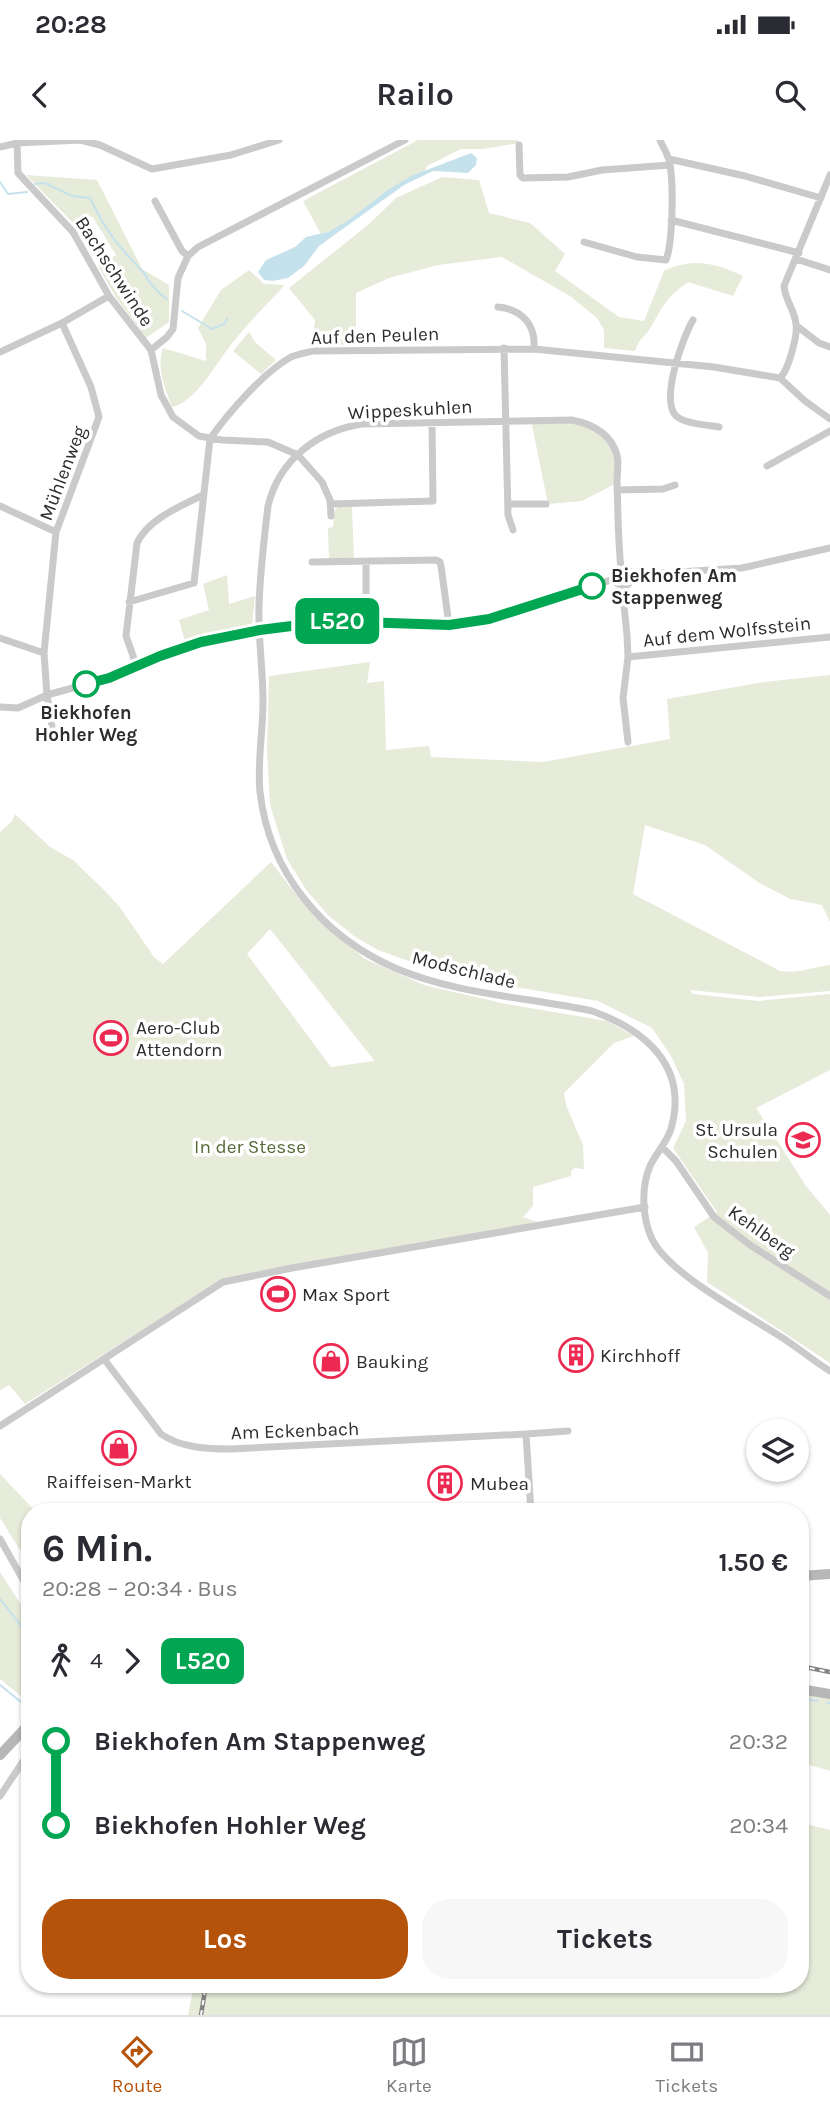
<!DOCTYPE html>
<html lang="de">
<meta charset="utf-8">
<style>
:root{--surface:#fff;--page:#f7f7f7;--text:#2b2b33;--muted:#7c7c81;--line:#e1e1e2;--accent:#b45309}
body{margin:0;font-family:Karla,sans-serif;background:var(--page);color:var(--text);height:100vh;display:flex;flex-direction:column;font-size:26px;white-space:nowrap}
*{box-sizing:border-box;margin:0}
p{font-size:23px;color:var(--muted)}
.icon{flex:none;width:38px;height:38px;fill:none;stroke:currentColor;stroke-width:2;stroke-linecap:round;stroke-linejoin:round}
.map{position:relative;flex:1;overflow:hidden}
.details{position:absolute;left:21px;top:1363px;width:788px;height:490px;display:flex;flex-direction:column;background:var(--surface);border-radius:28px;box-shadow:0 2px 5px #0004}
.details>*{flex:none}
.badge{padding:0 14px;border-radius:10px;font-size:24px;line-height:46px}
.fabs{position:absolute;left:746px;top:1279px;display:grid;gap:14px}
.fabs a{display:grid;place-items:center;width:63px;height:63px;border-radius:50%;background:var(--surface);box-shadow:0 2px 5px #0004;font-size:35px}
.map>.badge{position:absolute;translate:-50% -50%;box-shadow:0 0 0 4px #fff}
.legs{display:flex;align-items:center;gap:10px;height:77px;padding:0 21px;font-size:23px}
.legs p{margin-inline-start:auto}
.head{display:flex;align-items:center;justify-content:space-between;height:119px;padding:0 21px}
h1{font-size:38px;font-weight:700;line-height:52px}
.button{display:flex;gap:14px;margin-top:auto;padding:14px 21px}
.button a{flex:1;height:80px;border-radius:28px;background:var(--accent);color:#fff;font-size:28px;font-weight:700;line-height:80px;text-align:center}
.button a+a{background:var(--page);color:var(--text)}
ul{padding:0 21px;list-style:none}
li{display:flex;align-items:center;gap:24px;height:84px;font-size:26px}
li i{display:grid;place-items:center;width:10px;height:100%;margin:0 9px;background:currentColor}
li i::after{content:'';width:18px;height:18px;margin:-9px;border:5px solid;border-radius:50%;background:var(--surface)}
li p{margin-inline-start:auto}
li:first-child i{background:linear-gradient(#0000 50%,currentColor 0)}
li:last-child i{background:linear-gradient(currentColor 50%,#0000 0)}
.status{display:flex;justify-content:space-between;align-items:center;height:49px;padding:0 35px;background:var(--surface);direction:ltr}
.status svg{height:19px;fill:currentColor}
header{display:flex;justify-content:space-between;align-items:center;height:91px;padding:0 21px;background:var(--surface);font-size:32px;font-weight:700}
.tab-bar{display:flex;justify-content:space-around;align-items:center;height:98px;border-top:2px solid var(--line);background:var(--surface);font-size:19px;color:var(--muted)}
.tab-bar a{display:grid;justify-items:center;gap:4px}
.tab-bar .current{color:var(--accent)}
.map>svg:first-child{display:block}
</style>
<div class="status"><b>20:28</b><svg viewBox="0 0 49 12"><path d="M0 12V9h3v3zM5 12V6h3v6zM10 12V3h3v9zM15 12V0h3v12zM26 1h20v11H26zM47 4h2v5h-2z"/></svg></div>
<header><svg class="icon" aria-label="back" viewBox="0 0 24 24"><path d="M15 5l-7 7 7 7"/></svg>Railo<svg class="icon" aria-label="search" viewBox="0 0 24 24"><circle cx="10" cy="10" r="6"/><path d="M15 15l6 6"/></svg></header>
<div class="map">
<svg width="830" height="1875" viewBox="0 0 830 1875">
<rect width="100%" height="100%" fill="#fff"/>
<path fill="#e6ebda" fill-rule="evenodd" d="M418 0H517L519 3 483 9H461L427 26 425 31C386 45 360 82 321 94L303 61Z
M26 35 97 40 142 129 169 145V182L146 198 115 156 98 126 116 115 92 76 76 86Z
M442 37 479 40 489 73 530 83 565 114 555 131 619 177 644 181 664 131C693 117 715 123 743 136L733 156 688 142C665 159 665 163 651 187 645 197 639 198 635 211L604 208V190L597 178 570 156 502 117 438 125 389 138 356 153V204L312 206 315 180 289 148 368 85 396 58Z
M249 130 264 144 285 145C265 166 244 187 227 210 214 227 194 263 172 267 165 249 156 227 163 208L206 221V204L198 188 221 150Z
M249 192 255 202 276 220 261 234 233 211Z
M531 280H572L597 289 617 316V343L582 361 548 364Z
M338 367H352L354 419H329L328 388 333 387 335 370Z
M227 435 229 464 255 456 252 486 185 502 179 480 209 470 203 444Z
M370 522 367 543 384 541 386 610 429 606 431 617 543 622 670 599 667 559 764 542 830 535V782L822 765 790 759 758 742 705 705 645 685 633 754 780 831C798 834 812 827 830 825V851L759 857 690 850 693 854 758 861 830 854V930L756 968 806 1046 830 1075V1223L707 1142 708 1113 694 1087 717 1072 673 1008 686 981 684 944 671 916 652 888 598 861 450 836 378 810 354 796 328 775 307 751 287 719 270 665 267 611 269 536Z
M15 674 50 707 73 720 103 749 119 766 154 817 163 824 271 722 302 762 332 792 365 819 424 845 506 864 607 881 634 896 614 903 564 953 566 965 583 1005 584 1029 575 1028 571 1031V1036L533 1047V1066L523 1077 540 1083 221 1140 25 1264 9 1245 0 1250V692L12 681ZM270 789 374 920V921L331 927 247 814Z
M0 1334 36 1372H30V1400L20 1410 0 1378Z
M0 1432 30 1479V1558L27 1561 0 1539Z
M800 1554 830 1559V1631L800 1622Z
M800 1677 810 1685 830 1690V1875H188L194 1845 800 1844Z"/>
<path fill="#c5e2ec" d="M471 13 477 18 476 25 468 33 433 31 404 45 319 106 304 126 288 138 273 141 264 140 258 132 266 120 295 107 306 97 328 92 349 80 389 49 411 36Z"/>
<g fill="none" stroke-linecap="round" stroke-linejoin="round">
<path stroke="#c5e2ec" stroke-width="2" d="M0 42 8 54 27 52
M35 44 45 43 72 56 90 58C106 92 119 107 145 134 149 143 159 154 167 159
M182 171 212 189 224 184 227 179
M0 1459 30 1497
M0 1545 21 1562
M800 1558 817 1561
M827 1563H830"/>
<path stroke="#cacaca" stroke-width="7" d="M17 3 18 33 73 92 109 156 151 210 161 255 173 277 199 296 222 300 268 302 298 315 322 342 330 360 331 376
M519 5 520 35 523 38 568 37 602 30 670 25
M0 7 17 3 80 0 100 5 152 29 231 15 279 0
M669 19 745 36 821 58
M155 61 182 111 188 116
M671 80 799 113
M584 102 637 117 666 120C673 102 674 39 669 20 667 13 663 7 660 0
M796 119 830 130
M498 167C522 169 536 185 534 209
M693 180C683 197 660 259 676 276 685 284 707 285 719 287
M797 186 819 203 830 207
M504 208 508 375 513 390
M151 210 167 197 173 189 178 138 188 116 198 107 405 0
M0 212 62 183 109 156
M780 238C788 231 798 195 796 184 795 171 785 160 784 146L830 35
M780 238 805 261 830 279
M767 326 830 291
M617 350 663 349 675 345
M331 364 433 361 432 283
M508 364H546
M0 366 56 392
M312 422 436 420 440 422 441 426 449 485
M366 422V482
M614 437a9 9 0 1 1 18 0a9 9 0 1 1-18 0Z
M621 429C618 400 618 371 617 342 617 333 619 323 617 315 611 294 592 284 572 280L362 284C317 291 279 320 268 366 264 399 260 433 259 466 258 498 263 530 263 562 263 592 257 622 260 652 269 732 322 796 395 828 458 855 527 857 592 871 645 890 689 926 671 989 667 1002 656 1013 650 1026 641 1047 642 1078 652 1099 669 1134 744 1173 778 1195 796 1206 812 1220 830 1231
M631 435 742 428 830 408
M622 446 627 495 628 517 623 558 628 602
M129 462 194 443 210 299C228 273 264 232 291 217 298 214 306 213 313 211L534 209 714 227 780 238
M0 498 44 513
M628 517 830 497
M137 527 126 496 137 403C148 379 181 366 203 355
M0 567 18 568 47 555 109 538 161 515 200 502 260 490 330 481 428 485 489 479 614 439
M52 587 47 555 44 513 56 392 99 277 91 247 62 183
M662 1007 676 1021 714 1077 750 1105 830 1156
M104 1219 161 1294C181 1308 208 1309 231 1309L526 1294
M0 1286 223 1142 292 1128 645 1067
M531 1372 526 1294 568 1291
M0 1399 30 1452
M0 1656 30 1611"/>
<path stroke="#b7b7b7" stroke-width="10" d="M800 1436 830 1434
M800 1549 830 1554
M0 1615 30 1583"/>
<g stroke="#828282" stroke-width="4.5">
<path id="rail" d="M800 1526 830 1532
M201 1875 206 1844"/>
</g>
<use href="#rail" stroke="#fff" stroke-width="2" stroke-dasharray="5" stroke-linecap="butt"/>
</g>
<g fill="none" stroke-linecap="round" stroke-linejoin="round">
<g stroke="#fff" stroke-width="16">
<path id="line-1" d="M86 544 109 538 160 516 201 502 260 490 331 481 449 485 489 479 592 446"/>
</g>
<use href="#line-1" stroke="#00a651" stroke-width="10"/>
</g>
<defs>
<g id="stadium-ring" transform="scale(1.75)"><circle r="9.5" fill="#fff" stroke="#eb2951" stroke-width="1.5"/><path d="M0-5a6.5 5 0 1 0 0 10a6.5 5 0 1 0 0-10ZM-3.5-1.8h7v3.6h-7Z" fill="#eb2951"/></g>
<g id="school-ring" transform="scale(1.75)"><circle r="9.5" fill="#fff" stroke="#eb2951" stroke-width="1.5"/><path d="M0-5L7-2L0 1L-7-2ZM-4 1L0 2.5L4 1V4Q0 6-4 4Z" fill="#eb2951"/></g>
<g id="building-ring" transform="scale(1.75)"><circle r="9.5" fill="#fff" stroke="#eb2951" stroke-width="1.5"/><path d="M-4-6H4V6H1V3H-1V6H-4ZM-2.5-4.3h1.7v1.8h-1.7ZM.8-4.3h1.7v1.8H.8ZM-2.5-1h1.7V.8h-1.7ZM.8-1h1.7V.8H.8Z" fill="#eb2951"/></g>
<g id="shop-ring" transform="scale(1.75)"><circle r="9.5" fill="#fff" stroke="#eb2951" stroke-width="1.5"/><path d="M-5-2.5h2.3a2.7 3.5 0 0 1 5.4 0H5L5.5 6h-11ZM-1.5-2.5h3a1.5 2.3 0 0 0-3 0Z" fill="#eb2951"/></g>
</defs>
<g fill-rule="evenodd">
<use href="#stadium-ring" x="111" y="898"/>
<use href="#school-ring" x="803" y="1000"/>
<use href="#stadium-ring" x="278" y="1154"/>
<use href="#building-ring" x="576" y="1215"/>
<use href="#shop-ring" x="331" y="1221"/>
<use href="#shop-ring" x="119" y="1308"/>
<use href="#building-ring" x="445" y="1343"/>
</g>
<g fill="#fff" stroke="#00a651" stroke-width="3.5">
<circle cx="592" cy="446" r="12"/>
<circle cx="86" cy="544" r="12"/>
</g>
<g text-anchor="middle" stroke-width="7" stroke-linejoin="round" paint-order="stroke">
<g font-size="19" fill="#2d2d2d" stroke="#fff">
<text transform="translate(115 131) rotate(57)" y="7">Bachschwinde</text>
<text transform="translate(375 195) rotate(-2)" y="7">Auf den Peulen</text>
<text transform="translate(410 269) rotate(-3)" y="7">Wippeskuhlen</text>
<text transform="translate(62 333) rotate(-69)" y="7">Mühlenweg</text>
<text transform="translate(727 491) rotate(-6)" y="7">Auf dem Wolfsstein</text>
<text transform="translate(464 829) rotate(14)" y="7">Modschlade</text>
<text transform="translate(762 1091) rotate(35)" y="7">Kehlberg</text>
<text transform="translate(295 1290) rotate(-2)" y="7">Am Eckenbach</text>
</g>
<g font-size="19" font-weight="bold" fill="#2d2d2d" stroke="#fff" text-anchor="start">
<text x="611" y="442">Biekhofen Am<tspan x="611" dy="22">Stappenweg</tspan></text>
<text x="86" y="579" text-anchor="middle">Biekhofen<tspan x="86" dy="22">Hohler Weg</tspan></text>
</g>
<g font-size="19" fill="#2d2d2d" stroke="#fff" text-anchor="start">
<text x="136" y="894">Aero-Club<tspan x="136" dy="22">Attendorn</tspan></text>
<text x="778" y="996" text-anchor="end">St. Ursula<tspan x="778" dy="22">Schulen</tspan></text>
<text x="302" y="1161">Max Sport</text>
<text x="600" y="1222">Kirchhoff</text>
<text x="356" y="1228">Bauking</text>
<text x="119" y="1348" text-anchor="middle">Raiffeisen-Markt</text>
<text x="470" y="1350">Mubea</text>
</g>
<g font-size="19" fill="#576a39" stroke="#fff">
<text x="250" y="1013">In der Stesse</text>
</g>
</g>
</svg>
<div class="fabs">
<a><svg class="icon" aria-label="layers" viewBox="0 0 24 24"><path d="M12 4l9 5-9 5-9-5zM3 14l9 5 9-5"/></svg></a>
</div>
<b class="badge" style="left:337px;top:481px;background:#00a651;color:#fff">L520</b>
<section class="details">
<div class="head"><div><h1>6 Min.</h1><p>20:28 – 20:34 · Bus</p></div><b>1.50 €</b></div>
<div class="legs"><svg class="icon" aria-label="walk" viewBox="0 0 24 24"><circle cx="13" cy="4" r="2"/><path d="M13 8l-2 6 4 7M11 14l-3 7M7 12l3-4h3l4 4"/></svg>4<svg class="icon" aria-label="forward" viewBox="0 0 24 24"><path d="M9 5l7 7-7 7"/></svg><b class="badge" style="background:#00a651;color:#fff">L520</b></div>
<ul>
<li><i style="color:#00a651"></i><b>Biekhofen Am Stappenweg</b><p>20:32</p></li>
<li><i style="color:#00a651"></i><b>Biekhofen Hohler Weg</b><p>20:34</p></li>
</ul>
<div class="button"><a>Los</a><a>Tickets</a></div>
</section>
</div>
<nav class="tab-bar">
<a class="current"><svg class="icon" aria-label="directions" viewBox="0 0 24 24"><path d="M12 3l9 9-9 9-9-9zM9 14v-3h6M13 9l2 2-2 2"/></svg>Route</a>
<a><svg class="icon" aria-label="map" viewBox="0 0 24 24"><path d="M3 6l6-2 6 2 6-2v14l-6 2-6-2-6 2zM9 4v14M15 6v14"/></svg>Karte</a>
<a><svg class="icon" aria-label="tickets" viewBox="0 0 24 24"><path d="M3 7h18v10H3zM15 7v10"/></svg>Tickets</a>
</nav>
